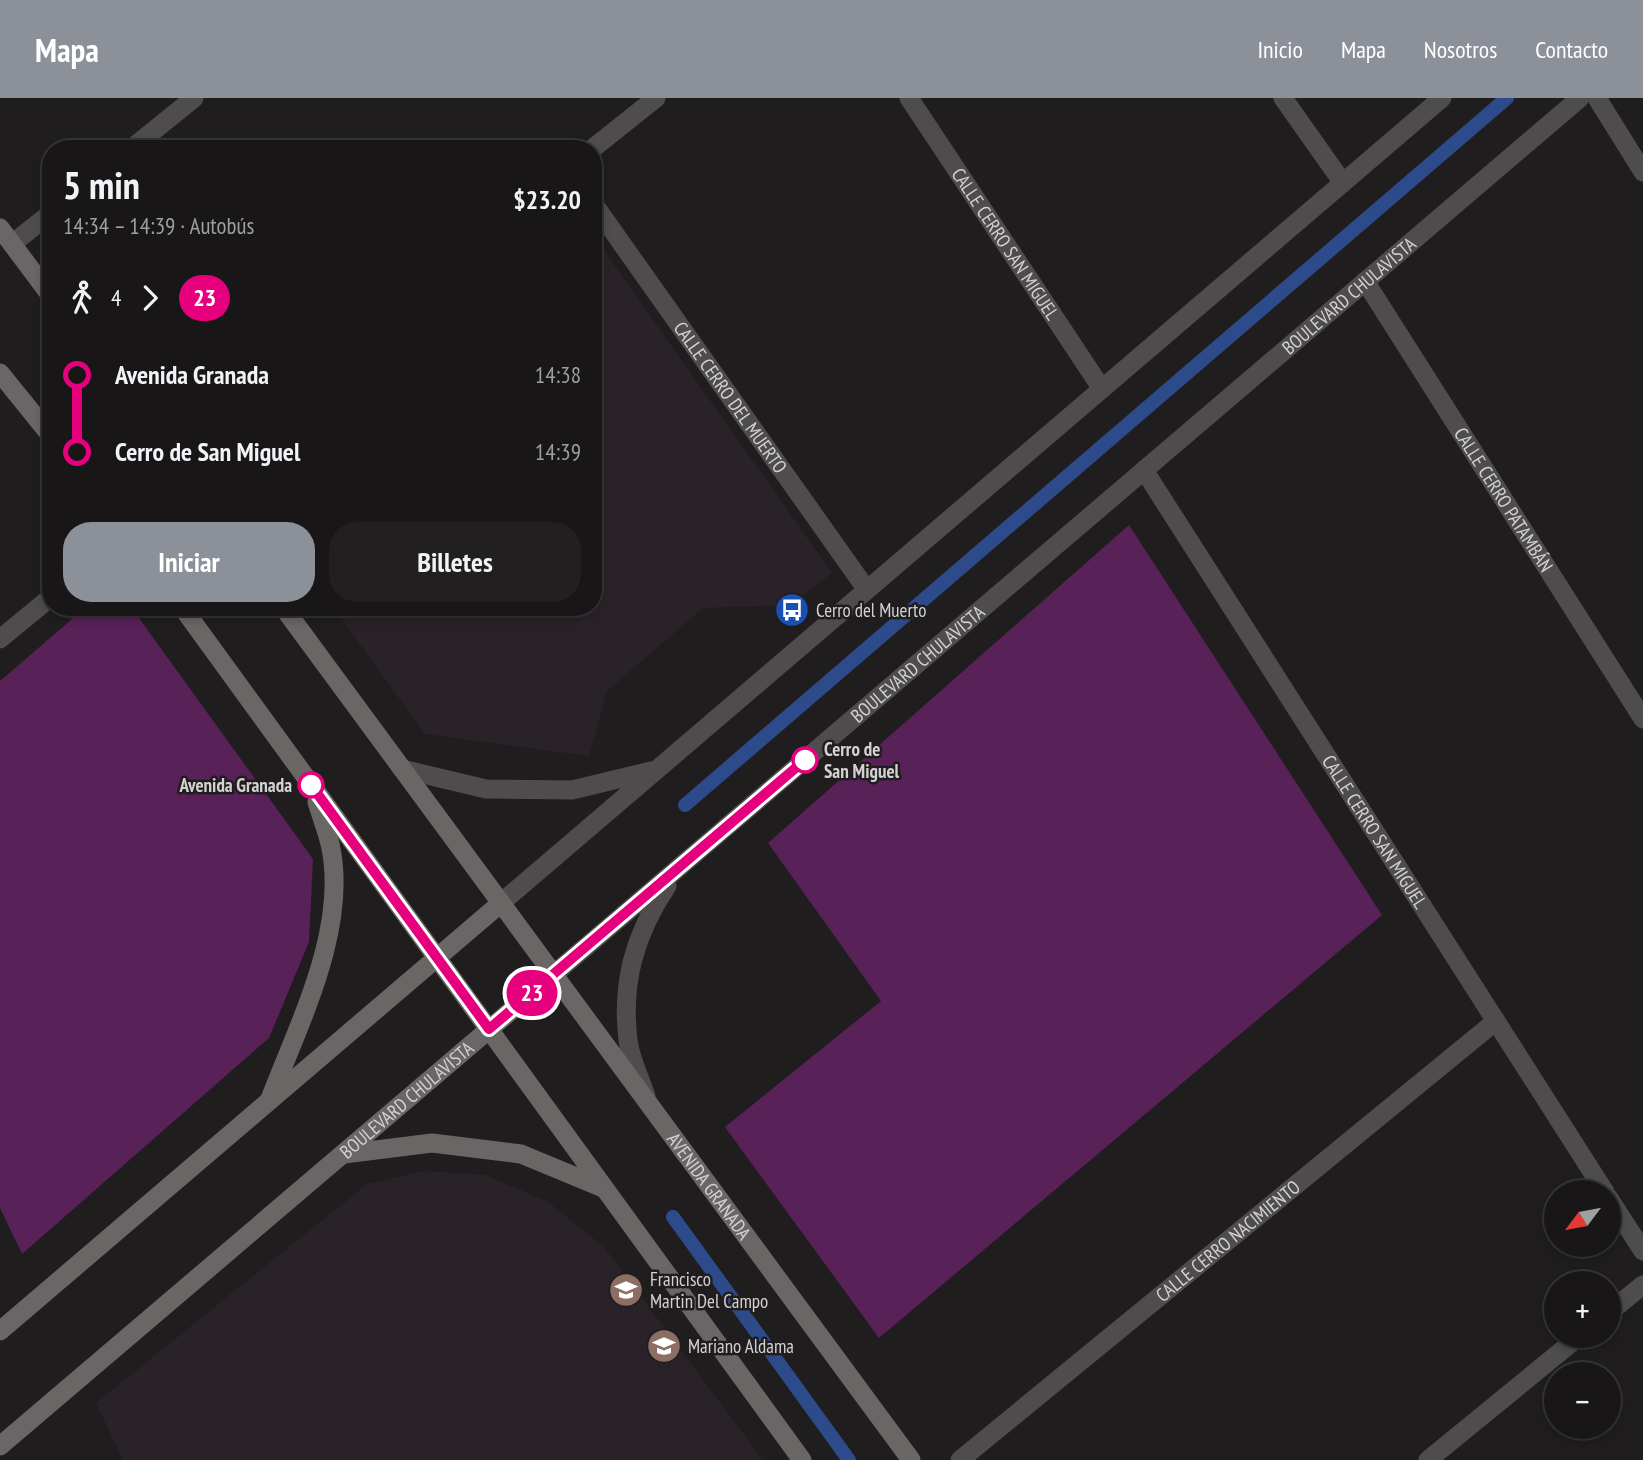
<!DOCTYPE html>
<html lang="es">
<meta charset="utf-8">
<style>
:root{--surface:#181617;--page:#211f20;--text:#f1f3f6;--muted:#9f9fa1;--line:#363536;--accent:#8c9099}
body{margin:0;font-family:"PT Sans Narrow",sans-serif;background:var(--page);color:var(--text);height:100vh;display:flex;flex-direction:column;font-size:26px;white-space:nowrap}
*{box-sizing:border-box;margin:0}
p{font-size:23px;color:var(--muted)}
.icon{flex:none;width:38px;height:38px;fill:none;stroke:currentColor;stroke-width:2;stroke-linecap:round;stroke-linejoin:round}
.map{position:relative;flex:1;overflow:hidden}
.sheet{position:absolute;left:42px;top:42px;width:560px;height:476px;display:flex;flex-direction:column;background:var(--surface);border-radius:28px;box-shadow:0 4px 10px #0003,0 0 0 2px var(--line)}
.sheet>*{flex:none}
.badge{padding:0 14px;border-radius:23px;font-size:24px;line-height:46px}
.needle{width:46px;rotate:238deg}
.controls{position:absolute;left:1544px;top:1082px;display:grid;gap:14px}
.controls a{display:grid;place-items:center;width:77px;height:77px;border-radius:50%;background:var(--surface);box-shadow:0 4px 10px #0003,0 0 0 2px var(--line);font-size:35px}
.map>.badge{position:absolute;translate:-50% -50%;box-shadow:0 0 0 4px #fff}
.legs{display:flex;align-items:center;gap:10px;height:77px;padding:0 21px;font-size:23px}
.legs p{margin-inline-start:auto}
.headline{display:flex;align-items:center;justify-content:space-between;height:119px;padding:0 21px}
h1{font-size:38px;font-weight:700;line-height:52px}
.primary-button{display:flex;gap:14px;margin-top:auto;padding:14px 21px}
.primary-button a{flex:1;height:80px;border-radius:28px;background:var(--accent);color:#fff;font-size:28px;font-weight:700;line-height:80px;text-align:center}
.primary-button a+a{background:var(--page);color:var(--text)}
ul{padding:0 21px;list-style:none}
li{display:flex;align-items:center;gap:24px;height:77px;font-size:26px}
li i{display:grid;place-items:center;width:10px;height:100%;margin:0 9px;background:currentColor}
li i::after{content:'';width:18px;height:18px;margin:-9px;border:5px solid;border-radius:50%;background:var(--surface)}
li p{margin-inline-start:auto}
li:first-child i{background:linear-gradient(#0000 50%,currentColor 0)}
li:last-child i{background:linear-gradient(currentColor 50%,#0000 0)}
header{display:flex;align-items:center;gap:42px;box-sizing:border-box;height:98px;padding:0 35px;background:var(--accent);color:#fff}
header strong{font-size:33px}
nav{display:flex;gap:38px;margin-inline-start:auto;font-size:24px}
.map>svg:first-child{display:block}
</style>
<header>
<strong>Mapa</strong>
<nav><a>Inicio</a><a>Mapa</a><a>Nosotros</a><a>Contacto</a></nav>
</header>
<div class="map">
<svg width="1643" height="1362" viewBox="0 0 1643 1362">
<rect width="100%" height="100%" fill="#201d1f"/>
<path fill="#292229" d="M593 137 832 475 790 507 703 510 607 593 589 658 425 636 333 509H593Z
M425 1073 486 1077 548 1104 604 1149 763 1362H123L96 1305 367 1086Z"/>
<path fill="#582158" d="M1129 427 1382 817 879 1240 725 1029 881 903 768 745Z
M86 509H131L313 761 309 844 269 940 22 1156 0 1110V583Z"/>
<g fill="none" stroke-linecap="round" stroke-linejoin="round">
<path stroke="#2d4a8b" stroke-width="14" d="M685 707 1507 0
M673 1119 849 1362"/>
<g stroke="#4e4c4c" stroke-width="19">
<path id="s1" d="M909 0 1102 291"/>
<path d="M1283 0 1343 85"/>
<path d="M1597 0 1643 74"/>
<path d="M131 51 194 0"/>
<path d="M592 51 656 0"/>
<path id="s2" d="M593 105 867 492"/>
<path d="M12 146 51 115"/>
<path id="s3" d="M1365 183 1643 621"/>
<path id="s4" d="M1144 372 1605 1094"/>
<path d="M0 541 51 499"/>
<path d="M1608 1099 1643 1153"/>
<path d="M1608 1215 1643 1187"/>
<path id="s5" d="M960 1362 1496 923"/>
<path d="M1428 1362 1581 1237"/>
</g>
<g stroke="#4e4c4c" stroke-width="19">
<path d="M402 671 486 691 572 692 651 673"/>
<path d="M501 805 1442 0"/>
<path id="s6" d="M554 876 1580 0"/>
<path d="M646 998C640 980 630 960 628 942 621 884 635 836 667 788"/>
</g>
<g stroke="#696665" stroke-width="19">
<path d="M0 130 51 198"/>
<path d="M0 275 51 338"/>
<path d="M182 509 802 1362"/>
<path id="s7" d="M283 509 911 1362"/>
<path d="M270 1001C299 925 349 829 330 746 327 732 321 718 317 704"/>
<path d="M344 1056 432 1045 521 1056 603 1090"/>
<path d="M0 1233 501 805"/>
<path id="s8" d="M0 1348 554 876"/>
</g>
</g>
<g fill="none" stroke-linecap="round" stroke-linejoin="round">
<g stroke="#fff" stroke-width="16">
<path id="line-1" d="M311 687 489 931 805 662"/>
</g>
<use href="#line-1" stroke="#e6007e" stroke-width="10"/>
</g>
<defs>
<g id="bus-disc" transform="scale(1.75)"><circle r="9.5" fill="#1a4fb4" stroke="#201d1f"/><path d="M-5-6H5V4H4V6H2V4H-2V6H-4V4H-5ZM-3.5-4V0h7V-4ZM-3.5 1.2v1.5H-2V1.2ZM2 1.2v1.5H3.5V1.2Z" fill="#fff"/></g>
<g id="school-disc" transform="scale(1.75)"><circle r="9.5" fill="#8d6e63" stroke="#201d1f"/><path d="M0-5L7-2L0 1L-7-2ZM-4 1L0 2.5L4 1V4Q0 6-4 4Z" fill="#fff"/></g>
</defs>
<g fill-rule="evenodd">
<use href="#bus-disc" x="792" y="512"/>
<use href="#school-disc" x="626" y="1192"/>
<use href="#school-disc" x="664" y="1248"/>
</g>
<g fill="#fff" stroke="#e6007e" stroke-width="3.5">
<circle cx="805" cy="662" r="12"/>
<circle cx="311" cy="687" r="12"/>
</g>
<g text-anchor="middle" stroke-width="5" stroke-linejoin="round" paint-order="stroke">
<g font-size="19" fill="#d3d1d2" stroke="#201d1f">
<text dy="7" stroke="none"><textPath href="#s1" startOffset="175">CALLE CERRO SAN MIGUEL</textPath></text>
<text dy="7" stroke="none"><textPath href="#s6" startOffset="1045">BOULEVARD CHULAVISTA</textPath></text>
<text dy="7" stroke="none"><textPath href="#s2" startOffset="238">CALLE CERRO DEL MUERTO</textPath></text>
<text dy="7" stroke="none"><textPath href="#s3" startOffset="259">CALLE CERRO PATAMBÁN</textPath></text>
<text dy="7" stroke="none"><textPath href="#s6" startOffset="478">BOULEVARD CHULAVISTA</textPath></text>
<text dy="7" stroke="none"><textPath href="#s4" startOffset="429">CALLE CERRO SAN MIGUEL</textPath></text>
<text dy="7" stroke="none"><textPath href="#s8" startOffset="534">BOULEVARD CHULAVISTA</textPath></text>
<text dy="7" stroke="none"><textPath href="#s7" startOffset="719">AVENIDA GRANADA</textPath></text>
<text dy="7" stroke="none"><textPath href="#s5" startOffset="346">CALLE CERRO NACIMIENTO</textPath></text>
</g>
<g font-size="19" fill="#d3d1d2" stroke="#201d1f" text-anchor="start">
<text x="816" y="519">Cerro del Muerto</text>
<text x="650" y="1188">Francisco<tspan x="650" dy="22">Martin Del Campo</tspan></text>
<text x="688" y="1255">Mariano Aldama</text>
</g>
<g font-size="19" font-weight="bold" fill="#d3d1d2" stroke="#201d1f" text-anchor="start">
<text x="824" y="658">Cerro de<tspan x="824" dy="22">San Miguel</tspan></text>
<text x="292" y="694" text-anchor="end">Avenida Granada</text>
</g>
</g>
</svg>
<div class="controls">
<a><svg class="needle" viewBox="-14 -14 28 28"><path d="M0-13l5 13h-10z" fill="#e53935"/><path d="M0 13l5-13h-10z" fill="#9f9fa1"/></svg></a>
<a>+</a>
<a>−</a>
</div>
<b class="badge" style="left:532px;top:895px;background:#e6007e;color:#fff">23</b>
<section class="sheet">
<div class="headline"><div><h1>5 min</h1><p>14:34 – 14:39 · Autobús</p></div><b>$23.20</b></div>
<div class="legs"><svg class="icon" aria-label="walk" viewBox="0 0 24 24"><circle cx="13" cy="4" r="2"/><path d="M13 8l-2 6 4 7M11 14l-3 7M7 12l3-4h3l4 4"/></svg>4<svg class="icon" aria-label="forward" viewBox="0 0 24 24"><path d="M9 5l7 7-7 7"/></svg><b class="badge" style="background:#e6007e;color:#fff">23</b></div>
<ul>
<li><i style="color:#e6007e"></i><b>Avenida Granada</b><p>14:38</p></li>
<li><i style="color:#e6007e"></i><b>Cerro de San Miguel</b><p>14:39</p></li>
</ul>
<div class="primary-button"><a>Iniciar</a><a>Billetes</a></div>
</section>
</div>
